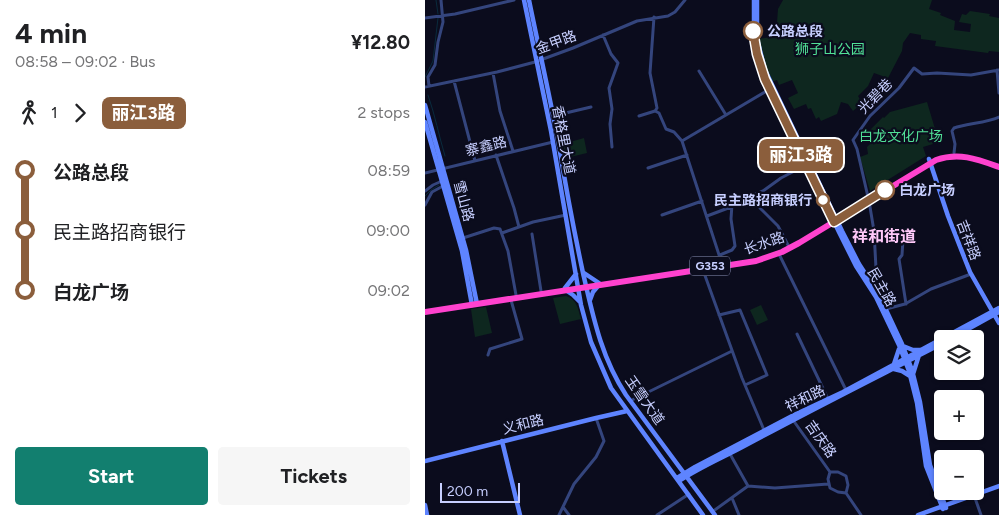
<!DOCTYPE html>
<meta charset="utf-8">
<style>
:root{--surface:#fff;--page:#f6f6f6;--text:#202124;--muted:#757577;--accent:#127f6f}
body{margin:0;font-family:Figtree,"Noto Sans SC",sans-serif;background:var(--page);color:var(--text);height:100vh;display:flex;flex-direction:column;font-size:19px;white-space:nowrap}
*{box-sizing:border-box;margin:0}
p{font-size:16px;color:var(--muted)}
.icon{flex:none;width:28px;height:28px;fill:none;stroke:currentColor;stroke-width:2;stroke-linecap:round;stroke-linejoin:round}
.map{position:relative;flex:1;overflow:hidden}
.sheet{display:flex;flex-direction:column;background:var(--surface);width:425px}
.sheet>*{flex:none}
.badge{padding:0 10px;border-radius:8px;font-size:18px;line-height:32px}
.tools{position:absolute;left:509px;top:330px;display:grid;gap:10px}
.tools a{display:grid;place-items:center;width:50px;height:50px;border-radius:5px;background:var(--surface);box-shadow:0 1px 4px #0004;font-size:25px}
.scale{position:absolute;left:15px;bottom:12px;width:80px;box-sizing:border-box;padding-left:5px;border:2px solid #c7cfff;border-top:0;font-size:14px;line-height:18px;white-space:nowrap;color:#c7cfff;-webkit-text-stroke:4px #0b0c1d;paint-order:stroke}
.map>.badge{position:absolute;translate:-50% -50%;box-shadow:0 0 0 2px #fff}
.legs{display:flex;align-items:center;gap:8px;height:55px;padding:0 15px;font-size:16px}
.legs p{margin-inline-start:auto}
.head{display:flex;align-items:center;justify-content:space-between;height:85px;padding:0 15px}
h1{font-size:28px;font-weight:700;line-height:38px}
.cta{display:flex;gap:10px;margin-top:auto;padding:10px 15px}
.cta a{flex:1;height:58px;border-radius:5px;background:var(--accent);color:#fff;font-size:20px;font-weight:700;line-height:58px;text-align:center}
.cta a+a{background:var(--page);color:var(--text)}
ul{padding:0 15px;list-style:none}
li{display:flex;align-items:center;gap:18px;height:60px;font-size:19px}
li i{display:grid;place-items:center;width:8px;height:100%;margin:0 6px;background:currentColor}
li i::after{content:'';width:12px;height:12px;margin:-6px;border:4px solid;border-radius:50%;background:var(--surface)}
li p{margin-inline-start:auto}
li:first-child i{background:linear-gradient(#0000 50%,currentColor 0)}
li:last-child i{background:linear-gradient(currentColor 50%,#0000 0)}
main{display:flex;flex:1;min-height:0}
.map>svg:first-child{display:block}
</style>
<main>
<section class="sheet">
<div class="head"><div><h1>4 min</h1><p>08:58 – 09:02 · Bus</p></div><b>¥12.80</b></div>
<div class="legs"><svg class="icon" aria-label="walk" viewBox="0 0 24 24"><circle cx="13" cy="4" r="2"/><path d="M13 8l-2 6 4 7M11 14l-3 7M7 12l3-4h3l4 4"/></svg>1<svg class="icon" aria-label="forward" viewBox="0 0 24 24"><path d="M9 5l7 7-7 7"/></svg><b class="badge" style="background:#8b5e3c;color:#fff">丽江3路</b><p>2 stops</p></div>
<ul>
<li><i style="color:#8b5e3c"></i><b>公路总段</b><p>08:59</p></li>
<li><i style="color:#8b5e3c"></i><span>民主路招商银行</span><p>09:00</p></li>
<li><i style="color:#8b5e3c"></i><b>白龙广场</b><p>09:02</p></li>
</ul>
<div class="cta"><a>Start</a><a>Tickets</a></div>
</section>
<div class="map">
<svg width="574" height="515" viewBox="0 0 574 515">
<rect width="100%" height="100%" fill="#0b0c1d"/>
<path fill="#0e271f" d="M358 0H507L504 9 516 13 515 15 530 21 529 30 545 32 546 24 534 22 537 14 541 15 545 11 565 14 564 16 574 18V52L564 51 563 53 510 46 511 41 496 39V35L485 33 478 43 477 51 463 78 449 73 443 86 433 96 437 103 428 111 423 104 416 102 412 114 396 121 394 117 391 119 386 108 383 109 381 104 369 109 363 98 373 93 367 80 354 85 352 80 347 82 339 63 334 39 351 36 353 9Z
M502 102 513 139 507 141 508 144 498 147 501 156 445 191 435 157 443 154 442 147 451 138 445 130 458 117 459 118 465 112Z
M159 138 162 153 141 158 138 144Z
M141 296C152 299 153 309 156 319L135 324 128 298Z
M336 305 343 320 332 325 325 310Z
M61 307 67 333 50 337 46 309Z"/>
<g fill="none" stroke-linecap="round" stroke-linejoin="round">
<path stroke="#092b3d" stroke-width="1" d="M11 0 13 14
M0 77 8 61 13 18
M3 95C10 115 14 136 20 156
M0 196 6 190 14 185"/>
<path stroke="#34457d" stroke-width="3" d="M229 17 225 73 232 108 230 111 234 113 241 129 249 132 257 141 297 264
M0 18 30 14 89 0
M178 35 186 54 193 63 184 88 187 109 185 124 187 147
M572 70 574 93
M274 71 301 115
M68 73 75 111 88 151
M29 81 50 161
M4 86 3 77 10 65 13 42 18 22 16 0
M0 87 72 72 110 62 148 48 212 21 243 16 250 12 260 0
M128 116 166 107
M214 116 230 111
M257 141 345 89
M529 153 530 144 527 131 529 128C541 124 564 122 574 117
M71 155 89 208 94 227
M223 168 262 155
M0 173 128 142
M0 191 8 185 17 181
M327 195 335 208 353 226 363 245
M443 197 432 149 428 140 445 116 474 88 489 68 497 74 512 73 546 75 574 70
M444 201 449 231 452 287 451 291
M0 205 7 192 18 186
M237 215 277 201
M282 216 306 207
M77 233 108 222 141 215
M107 234 116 291
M38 238 69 228 75 229 83 251 91 295
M450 243 477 239 478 240 477 255 474 259 481 304
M354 254 421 390
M295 255 307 250 310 246 306 219 307 204 338 191 356 178 381 165
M278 270 317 378 339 430
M461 309 480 304 506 289 546 274
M294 315 315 310 342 375 320 385
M372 334 403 399
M63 355 65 349 97 339 86 300
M205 401 307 351
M368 420 405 472
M305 454 323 486
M405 472 403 479 405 488 413 492 421 493
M405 472H413L421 476 423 485 421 493
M421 493 436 515
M307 498 314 515
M550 498 556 515
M138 507 144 515
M287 512 323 486 350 488 403 484
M134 515 149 484 171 457 179 441 171 418
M232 515 264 494"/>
<path stroke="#5e84ff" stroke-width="4.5" d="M99 0 126 131 156 305 166 342 186 388 278 515
M104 0C114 49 125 97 134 146 141 188 149 231 158 273 168 316 176 357 201 395L290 515
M329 0V40L337 71 414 232 431 266 451 297 474 345 484 371 492 403 501 466 518 509
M332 0V39L340 70 417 231 434 264 454 295 477 344 487 370 495 402 505 465 521 508
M0 105 41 250 52 304
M0 122 37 251 47 305
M504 159 523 216 545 272 574 323
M159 273 174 283
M140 288 151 274
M142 291 148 295 155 302
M165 300 168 292 173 286
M525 339 574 312
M478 346 488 350H495
M469 364 474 349
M469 369 477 371 485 376
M488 374 494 355
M77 441 95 515
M0 461 171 418 202 411
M252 478 270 467 369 415 418 392 574 308
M254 481C275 467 299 457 321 445 386 410 452 377 518 343
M0 505 2 515
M493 515 574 486"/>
<path stroke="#ff42ce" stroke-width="6" d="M0 312 331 261 357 252 374 243 511 160C534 152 552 159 574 167"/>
</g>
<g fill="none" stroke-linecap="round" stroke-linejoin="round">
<g stroke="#fff" stroke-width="11">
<path id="line-1" d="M328 31 332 54 340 79 409 222 460 190"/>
</g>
<use href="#line-1" stroke="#8b5e3c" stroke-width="8"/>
</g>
<g fill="#fff" stroke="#8b5e3c" stroke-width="2.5">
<circle cx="328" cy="31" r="9"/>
<circle cx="460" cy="190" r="9"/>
<circle cx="398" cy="200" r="6"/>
</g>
<g text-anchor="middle" stroke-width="4.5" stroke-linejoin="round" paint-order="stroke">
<rect fill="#0b0c1d" stroke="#8f94bb" stroke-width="1" x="265" y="256.5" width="40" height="19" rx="4"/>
<g font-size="12" font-weight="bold" fill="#c7cfff">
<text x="285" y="270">G353</text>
</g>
<g font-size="14" font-weight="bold" fill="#c7cfff" stroke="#0b0c1d" text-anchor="start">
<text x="342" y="36">公路总段</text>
<text x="474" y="195">白龙广场</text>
<text x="387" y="205" text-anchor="end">民主路招商银行</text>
</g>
<g font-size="14" fill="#c7cfff" stroke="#0b0c1d">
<text transform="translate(131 42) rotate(-20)" y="5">金甲路</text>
<text transform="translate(450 96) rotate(-46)" y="5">光碧巷</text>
<text transform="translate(139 140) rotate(79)" y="5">香格里大道</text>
<text transform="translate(61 146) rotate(-14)" y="5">寨鑫路</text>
<text transform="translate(39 201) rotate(75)" y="5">雪山路</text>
<text transform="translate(544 240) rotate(69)" y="5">吉祥路</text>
<text transform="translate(339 243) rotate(-19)" y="5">长水路</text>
<text transform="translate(457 287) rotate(60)" y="5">民主路</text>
<text transform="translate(380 398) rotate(-26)" y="5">祥和路</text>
<text transform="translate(220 400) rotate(55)" y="5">玉雪大道</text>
<text transform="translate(98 424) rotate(-14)" y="5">义和路</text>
<text transform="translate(396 439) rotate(55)" y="5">吉庆路</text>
</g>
<g font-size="14" fill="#51e197" stroke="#0b0c1d">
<text x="405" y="54">狮子山公园</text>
<text x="476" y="141">白龙文化广场</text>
</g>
<g font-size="16" font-weight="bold" fill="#ffc9f9" stroke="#0b0c1d">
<text x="459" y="242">祥和街道</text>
</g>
</g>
</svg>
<div class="tools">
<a><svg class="icon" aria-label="layers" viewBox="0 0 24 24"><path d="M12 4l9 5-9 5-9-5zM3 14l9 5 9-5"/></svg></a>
<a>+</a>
<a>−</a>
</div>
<div class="scale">200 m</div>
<b class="badge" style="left:376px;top:155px;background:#8b5e3c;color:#fff">丽江3路</b>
</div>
</main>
